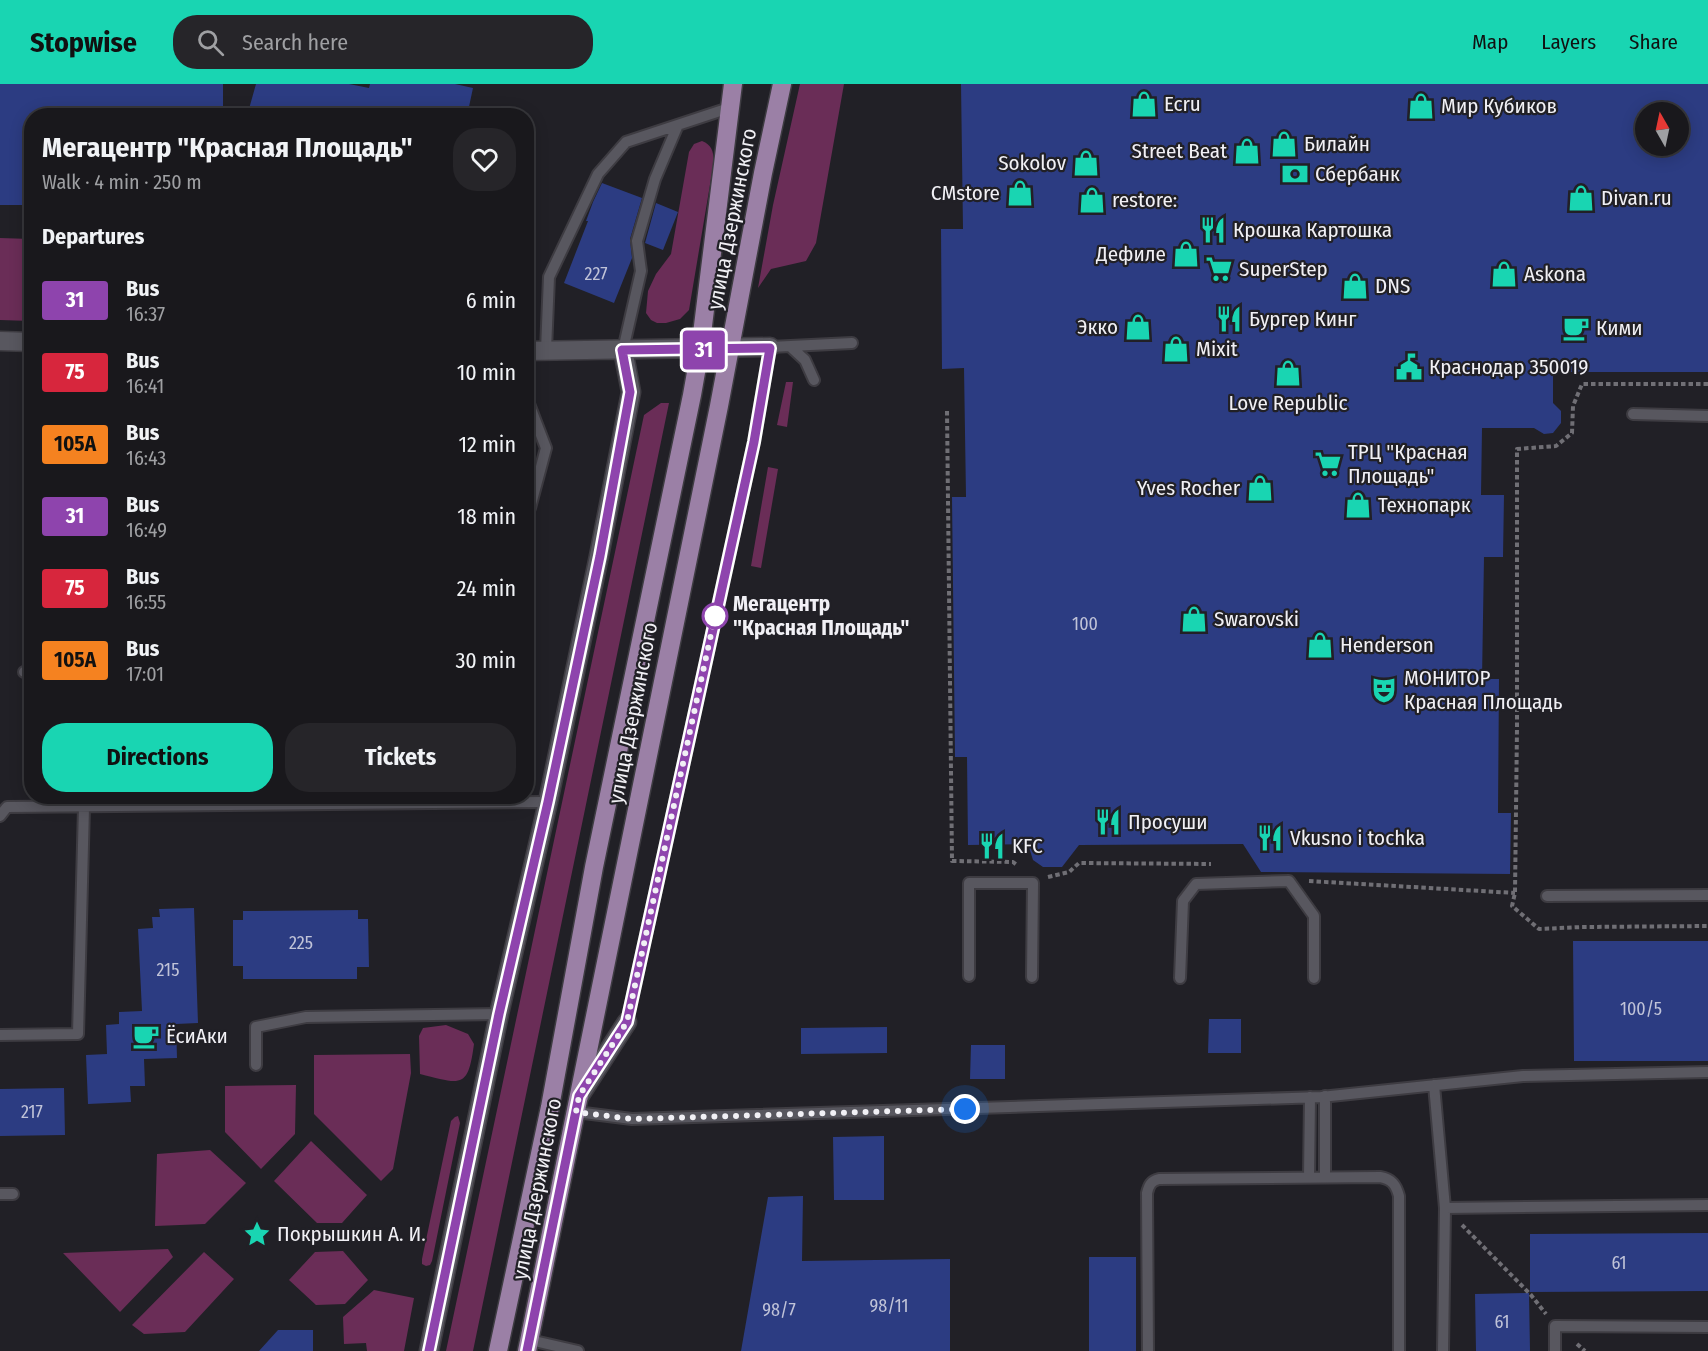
<!DOCTYPE html>
<meta charset="utf-8">
<style>
:root{--surface:#19181c;--page:#262529;--text:#f1f3f6;--muted:#9fa0a3;--line:#37373b;--accent:#19d5b2}
body{margin:0;font-family:"Fira Sans Condensed",sans-serif;background:var(--page);color:var(--text);height:100vh;display:flex;flex-direction:column;font-size:22px;white-space:nowrap}
*{box-sizing:border-box;margin:0}
p{font-size:20px;color:var(--muted)}
.icon{flex:none;width:33px;height:33px;fill:none;stroke:currentColor;stroke-width:2;stroke-linecap:round;stroke-linejoin:round}
.map{position:relative;flex:1;overflow:hidden}
.panel{position:absolute;left:24px;top:24px;width:510px;height:696px;display:flex;flex-direction:column;background:var(--surface);border-radius:24px;box-shadow:0 3px 15px #0003,0 0 0 2px var(--line)}
.panel>*{flex:none}
.badge{padding:0 12px;border-radius:4px;font-size:21px;line-height:39px}
.needle{width:39px;rotate:351deg}
.controls{position:absolute;left:1635px;top:18px;display:grid;gap:12px}
.controls a{display:grid;place-items:center;width:54px;height:54px;border-radius:50%;background:var(--surface);box-shadow:0 3px 15px #0003,0 0 0 2px var(--line);font-size:30px}
.you{position:absolute;width:30px;height:30px;margin:-15px;border:4px solid #fff;border-radius:50%;background:#1a73e8;box-shadow:0 0 0 9px #1a73e833}
.map>.badge{position:absolute;translate:-50% -50%;box-shadow:0 0 0 3px #fff}
h2{padding:0 18px;font-size:22px;line-height:54px}
.round{display:grid;place-items:center;flex:none;width:63px;height:63px;border-radius:24px;background:var(--page)}
.overview{display:flex;align-items:center;justify-content:space-between;height:102px;padding:0 18px}
h1{font-size:28px;font-weight:700;line-height:45px}
.primary-button{display:flex;gap:12px;margin-top:auto;padding:12px 18px}
.primary-button a{flex:1;height:69px;border-radius:24px;background:var(--accent);color:#111;font-size:24px;font-weight:700;line-height:69px;text-align:center}
.primary-button a+a{background:var(--page);color:var(--text)}
ul{padding:0;list-style:none}
li{display:flex;align-items:center;gap:18px;height:72px;padding:0 18px}
li div{flex:1}
li b{display:block;font-size:22px}
li em{font-style:normal}
li .badge{min-width:66px;font-weight:700;text-align:center}
header{display:flex;align-items:center;gap:36px;box-sizing:border-box;height:84px;padding:0 30px;background:var(--accent);color:#111}
header strong{font-size:28px}
nav{display:flex;gap:33px;margin-inline-start:auto;font-size:21px}
.search{width:420px;height:54px;background:var(--page);display:flex;align-items:center;gap:15px;box-sizing:border-box;padding:0 21px;border-radius:24px;color:var(--muted);font-size:22px}
.map>svg:first-child{display:block}
</style>
<header>
<strong>Stopwise</strong>
<div class="search"><svg class="icon" aria-label="search" viewBox="0 0 24 24"><circle cx="10" cy="10" r="6"/><path d="M15 15l6 6"/></svg>Search here</div>
<nav><a>Map</a><a>Layers</a><a>Share</a></nav>
</header>
<div class="map">
<svg width="1708" height="1267" viewBox="0 0 1708 1267">
<rect width="100%" height="100%" fill="#212026"/>
<path fill="#6a2d57" d="M800 0H844L816 159 806 177 771 185 758 204 773 121Z
M702 57C712 61 713 67 714 77L689 226 680 235 666 239H657L651 236 646 229 648 207 656 190 671 170 689 68 694 60Z
M0 154 31 155V237L0 236Z
M786 298H793L787 343 777 341Z
M661 319H669L473 1267H446L644 331Z
M768 383 778 385 761 484 751 482Z
M446 941 468 950 474 960C468 1006 461 1000 420 990L419 952 423 944Z
M410 970 411 989 393 1085 381 1097 314 1030V971Z
M296 1001 295 1050 261 1085 225 1048V1002Z
M458 1032 460 1039 432 1177 430 1181 426 1182 422 1180V1175L451 1037 455 1033Z
M311 1057 367 1111 342 1139H317L274 1097Z
M210 1066 246 1099 205 1140 155 1142 157 1070Z
M168 1165 173 1173 120 1228 63 1169Z
M343 1167 368 1196 345 1220 316 1221 289 1196 315 1168Z
M204 1168 234 1195 185 1248 144 1250 132 1241Z
M374 1206 414 1214 404 1267H367L366 1259 344 1260 343 1233Z"/>
<path fill="#2c3c82" fill-rule="evenodd" d="M0 0H223V32H32V121H0Z
M256 0H349L369 4 370 0H455L473 4 467 32H247Z
M961 0H1708V288H1553V319L1561 327V339L1553 349 1544 350 1534 344H1482L1481 411H1504L1503 473H1484L1482 595H1499L1498 729H1511L1510 790 1261 788 1243 760 1079 761 1062 783H1043L1033 776 1028 760 968 761 967 673H955L952 413H966L964 284 942 285 941 145H963ZM1646 28H1678V62H1646Z
M602 99 642 114 630 155 632 174 614 219 564 199 588 137H586L593 118Z
M656 119 678 128 663 166 645 159Z
M194 824 198 939 176 940 177 974 144 975 145 1002H130L131 1018 88 1020 86 971 107 970 106 941 119 940V928L142 927 138 845 153 844 152 833H160L159 825Z
M358 826V835H368L369 883H357V895H243V882H233V836H243V827Z
M1573 857H1708V977H1574Z
M1209 935H1241V969H1208Z
M887 943V969L801 970V944Z
M971 961H1005V995H970Z
M64 1004 65 1051 0 1052V1005Z
M884 1052V1116H834L833 1053Z
M803 1112 802 1177 950 1175V1267H741L768 1113Z
M1708 1149V1207L1530 1208V1150Z
M1089 1173H1136V1267H1089Z
M1529 1209 1530 1267H1476L1475 1210Z
M278 1246H313V1267H259Z"/>
<g fill="none" stroke-linecap="round" stroke-linejoin="round">
<g stroke="#3e3c42" stroke-width="14">
<path id="lane" d="M792 264 805 276 814 296
M546 266 549 193 598 90 626 58 729 24
M623 266 641 187 637 157 655 95 677 43
M526 312 546 364 530 424 526 428
M1633 330 1708 332
M24 588H32
M0 732 7 723 548 718
M1547 812 1708 811
M969 892V799H1033L1032 893
M1180 894 1183 817 1196 800 1289 797 1314 832V894
M627 938 754 358 770 263 852 259
M0 951 78 950 84 723
M256 981V943L306 933 499 930
M1434 1001 1445 1124 1443 1267
M576 1028 632 1035 1321 1013 1523 992 1708 988
M1309 1093 1310 1013
M1325 1093V1012
M0 1110H13
M1445 1124 1708 1121
M530 1256 578 1267
M1148 1267 1147 1109C1149 1101 1151 1097 1159 1095L1380 1093C1392 1095 1396 1101 1399 1112V1267
M1555 1267V1242L1708 1243"/>
</g>
<g stroke="#3e3c42" stroke-width="21">
<path id="street" d="M0 257 32 258
M526 267 770 263
M580 1011 627 938
M429 1267 499 930 548 718 599 472 631 308 623 266"/>
</g>
<g stroke="#3e3c42" stroke-width="21">
<path id="primary" d="M498 1267 550 1023 594 783 692 311 700 266 733 0
M527 1267 719 322 763 89 782 0"/>
</g>
<path stroke="#706f75" stroke-width="4" stroke-dasharray="4.5 3" stroke-linecap="butt" d="M1708 300H1582L1573 322 1572 349 1556 362 1517 365V644L1515 809 1512 822 1539 845 1582 843 1708 842
M947 327 952 777 1013 778 1017 781
M1048 793 1069 788 1079 779 1211 780
M1309 797 1515 809
M1462 1141 1531 1211 1546 1230
M1577 1260 1585 1267"/>
<use href="#lane" stroke="#58575f" stroke-width="10"/>
<use href="#street" stroke="#58575f" stroke-width="18"/>
<use href="#primary" stroke="#9b80a6" stroke-width="18"/>
</g>
<g fill="none" stroke-linecap="round" stroke-linejoin="round">
<g stroke="#fff" stroke-width="14">
<path id="line" d="M429 1267 499 930 548 718 600 472 630 308 622 266 770 264 754 358 627 938 579 1012 527 1267"/>
</g>
<use href="#line" stroke="#8e44ad" stroke-width="9"/>
<path stroke="#f1f0f5" stroke-width="6" stroke-dasharray="0 10.8" d="M715 532 627 938 579 1012 576 1028 632 1035 965 1025"/>
</g>
<defs>
<g id="shop-bare" transform="scale(2.07)"><path d="M-5-2.5h2.3a2.7 3.5 0 0 1 5.4 0H5L5.5 6h-11ZM-1.5-2.5h3a1.5 2.3 0 0 0-3 0Z" fill="#19d5b2" stroke="#212026" stroke-width="2.5" paint-order="stroke"/></g>
<g id="bank-bare" transform="scale(2.07)"><path d="M-6-4H6V4H-6ZM0-2.3a2.3 2.3 0 1 0 0 4.6a2.3 2.3 0 1 0 0-4.6Z" fill="#19d5b2" stroke="#212026" stroke-width="2.5" paint-order="stroke"/></g>
<g id="restaurant-bare" transform="scale(2.07)"><path d="M-5-6h1v4h1v-4h1v4h1v-4h1v5L-1.5 .5V6h-2V.5L-5-1ZM5-6V6H3V1.5H1.5Q1.5-4 5-6Z" fill="#19d5b2" stroke="#212026" stroke-width="2.5" paint-order="stroke"/></g>
<g id="supermarket-bare" transform="scale(2.07)"><path d="M-6-5.5h2.5l.6 2H6L4.5 2H-2.5L-4.4-4H-6ZM-1.5 3.2a1.3 1.3 0 1 0 .1 0ZM3 3.2a1.3 1.3 0 1 0 .1 0Z" fill="#19d5b2" stroke="#212026" stroke-width="2.5" paint-order="stroke"/></g>
<g id="cafe-bare" transform="scale(2.07)"><path d="M-5.5-4.5H6V0H3Q3 3.5 0 3.5H-2.5Q-5.5 3.5-5.5 0ZM3-3.2v2h1.7v-2ZM-6 4.5H4V6H-6Z" fill="#19d5b2" stroke="#212026" stroke-width="2.5" paint-order="stroke"/></g>
<g id="civic-bare" transform="scale(2.07)"><path d="M-.6-6.5H3V-4.5H.6V-3L4-1V1h2V6H-6V1h2V-1L-.6-3ZM-1.2 2.5V6h2.4V2.5Z" fill="#19d5b2" stroke="#212026" stroke-width="2.5" paint-order="stroke"/></g>
<g id="theatre-bare" transform="scale(2.07)"><path d="M-5-5.5Q0-4 5-5.5V0Q5 5 0 6Q-5 5-5 0ZM-3.3-2.5H-1v1.5H-3.3ZM1-2.5H3.3v1.5H1ZM-2.8 1Q0 5.5 2.8 1Z" fill="#19d5b2" stroke="#212026" stroke-width="2.5" paint-order="stroke"/></g>
<g id="sight-bare" transform="scale(2.07)"><path d="M0-6L1.8-2.2L6-1.7L2.9 1.2L3.7 5.4L0 3.3L-3.7 5.4L-2.9 1.2L-6-1.7L-1.8-2.2Z" fill="#19d5b2" stroke="#212026" stroke-width="2.5" paint-order="stroke"/></g>
</defs>
<g fill-rule="evenodd">
<use href="#shop-bare" x="1144" y="20"/>
<use href="#shop-bare" x="1421" y="22"/>
<use href="#shop-bare" x="1284" y="60"/>
<use href="#shop-bare" x="1247" y="67"/>
<use href="#shop-bare" x="1086" y="79"/>
<use href="#bank-bare" x="1295" y="90"/>
<use href="#shop-bare" x="1020" y="109"/>
<use href="#shop-bare" x="1581" y="114"/>
<use href="#shop-bare" x="1092" y="116"/>
<use href="#restaurant-bare" x="1213" y="146"/>
<use href="#shop-bare" x="1186" y="170"/>
<use href="#supermarket-bare" x="1219" y="185"/>
<use href="#shop-bare" x="1504" y="190"/>
<use href="#shop-bare" x="1355" y="202"/>
<use href="#restaurant-bare" x="1229" y="235"/>
<use href="#shop-bare" x="1138" y="243"/>
<use href="#cafe-bare" x="1576" y="244"/>
<use href="#shop-bare" x="1176" y="265"/>
<use href="#civic-bare" x="1409" y="283"/>
<use href="#shop-bare" x="1288" y="289"/>
<use href="#supermarket-bare" x="1328" y="380"/>
<use href="#shop-bare" x="1260" y="404"/>
<use href="#shop-bare" x="1358" y="421"/>
<use href="#shop-bare" x="1194" y="535"/>
<use href="#shop-bare" x="1320" y="561"/>
<use href="#theatre-bare" x="1384" y="606"/>
<use href="#restaurant-bare" x="1108" y="738"/>
<use href="#restaurant-bare" x="1270" y="754"/>
<use href="#restaurant-bare" x="992" y="762"/>
<use href="#cafe-bare" x="146" y="952"/>
<use href="#sight-bare" x="257" y="1150"/>
</g>
<circle fill="#fff" stroke="#8e44ad" stroke-width="3" cx="715" cy="532" r="12"/>
<g text-anchor="middle" stroke-width="4.5" stroke-linejoin="round" paint-order="stroke">
<g font-size="18" fill="#c0c3d8">
<text x="596" y="196">227</text>
<text x="1085" y="546">100</text>
<text x="301" y="865">225</text>
<text x="168" y="892">215</text>
<text x="1641" y="931">100/5</text>
<text x="32" y="1034">217</text>
<text x="1619" y="1185">61</text>
<text x="889" y="1228">98/11</text>
<text x="779" y="1232">98/7</text>
<text x="1502" y="1244">61</text>
</g>
<g font-size="21" fill="#f1f0f5" stroke="#212026" text-anchor="start">
<text x="1164" y="27">Ecru</text>
<text x="1441" y="29">Мир Кубиков</text>
<text x="1304" y="67">Билайн</text>
<text x="1227" y="74" text-anchor="end">Street Beat</text>
<text x="1066" y="86" text-anchor="end">Sokolov</text>
<text x="1315" y="97">Сбербанк</text>
<text x="1000" y="116" text-anchor="end">CMstore</text>
<text x="1601" y="121">Divan.ru</text>
<text x="1112" y="123">restore:</text>
<text x="1233" y="153">Крошка Картошка</text>
<text x="1166" y="177" text-anchor="end">Дефиле</text>
<text x="1239" y="192">SuperStep</text>
<text x="1524" y="197">Askona</text>
<text x="1375" y="209">DNS</text>
<text x="1249" y="242">Бургер Кинг</text>
<text x="1118" y="250" text-anchor="end">Экко</text>
<text x="1596" y="251">Кими</text>
<text x="1196" y="272">Mixit</text>
<text x="1429" y="290">Краснодар 350019</text>
<text x="1288" y="326" text-anchor="middle">Love Republic</text>
<text x="1348" y="375">ТРЦ "Красная<tspan x="1348" dy="24">Площадь"</tspan></text>
<text x="1240" y="411" text-anchor="end">Yves Rocher</text>
<text x="1378" y="428">Технопарк</text>
<text x="1214" y="542">Swarovski</text>
<text x="1340" y="568">Henderson</text>
<text x="1404" y="601">МОНИТОР<tspan x="1404" dy="24">Красная Площадь</tspan></text>
<text x="1128" y="745">Просуши</text>
<text x="1290" y="761">Vkusno i tochka</text>
<text x="1012" y="769">KFC</text>
<text x="166" y="959">ЁсиАки</text>
<text x="277" y="1157">Покрышкин А. И.</text>
</g>
<g font-size="21" fill="#f1f0f5" stroke="#212026">
<text transform="translate(732 135) rotate(-79)" y="7">улица Дзержинского</text>
<text transform="translate(633 629) rotate(-79)" y="7">улица Дзержинского</text>
<text transform="translate(537 1105) rotate(-79)" y="7">улица Дзержинского</text>
</g>
<g font-size="21" font-weight="bold" fill="#f1f0f5" stroke="#212026" text-anchor="start">
<text x="733" y="527">Мегацентр<tspan x="733" dy="24">"Красная Площадь"</tspan></text>
</g>
</g>
</svg>
<div class="controls">
<a><svg class="needle" viewBox="-14 -14 28 28"><path d="M0-13l5 13h-10z" fill="#e53935"/><path d="M0 13l5-13h-10z" fill="#9fa0a3"/></svg></a>
</div>
<div class="you" style="left:965px;top:1025px"></div>
<b class="badge" style="left:704px;top:266px;background:#8e44ad;color:#fff">31</b>
<section class="panel">
<div class="overview"><div><h1>Мегацентр &quot;Красная Площадь&quot;</h1><p>Walk · 4 min · 250 m</p></div><a class="round"><svg class="icon" aria-label="heart" viewBox="0 0 24 24"><path d="M12 20l-8-8c-3-5 5-10 8-4 3-6 11-1 8 4z"/></svg></a></div>
<h2>Departures</h2>
<ul>
<li><span class="badge" style="background:#8e44ad;color:#fff">31</span><div><b>Bus</b><p>16:37</p></div><em>6 min</em></li>
<li><span class="badge" style="background:#d7263d;color:#fff">75</span><div><b>Bus</b><p>16:41</p></div><em>10 min</em></li>
<li><span class="badge" style="background:#f58220;color:#111">105А</span><div><b>Bus</b><p>16:43</p></div><em>12 min</em></li>
<li><span class="badge" style="background:#8e44ad;color:#fff">31</span><div><b>Bus</b><p>16:49</p></div><em>18 min</em></li>
<li><span class="badge" style="background:#d7263d;color:#fff">75</span><div><b>Bus</b><p>16:55</p></div><em>24 min</em></li>
<li><span class="badge" style="background:#f58220;color:#111">105А</span><div><b>Bus</b><p>17:01</p></div><em>30 min</em></li>
</ul>
<div class="primary-button"><a>Directions</a><a>Tickets</a></div>
</section>
</div>
